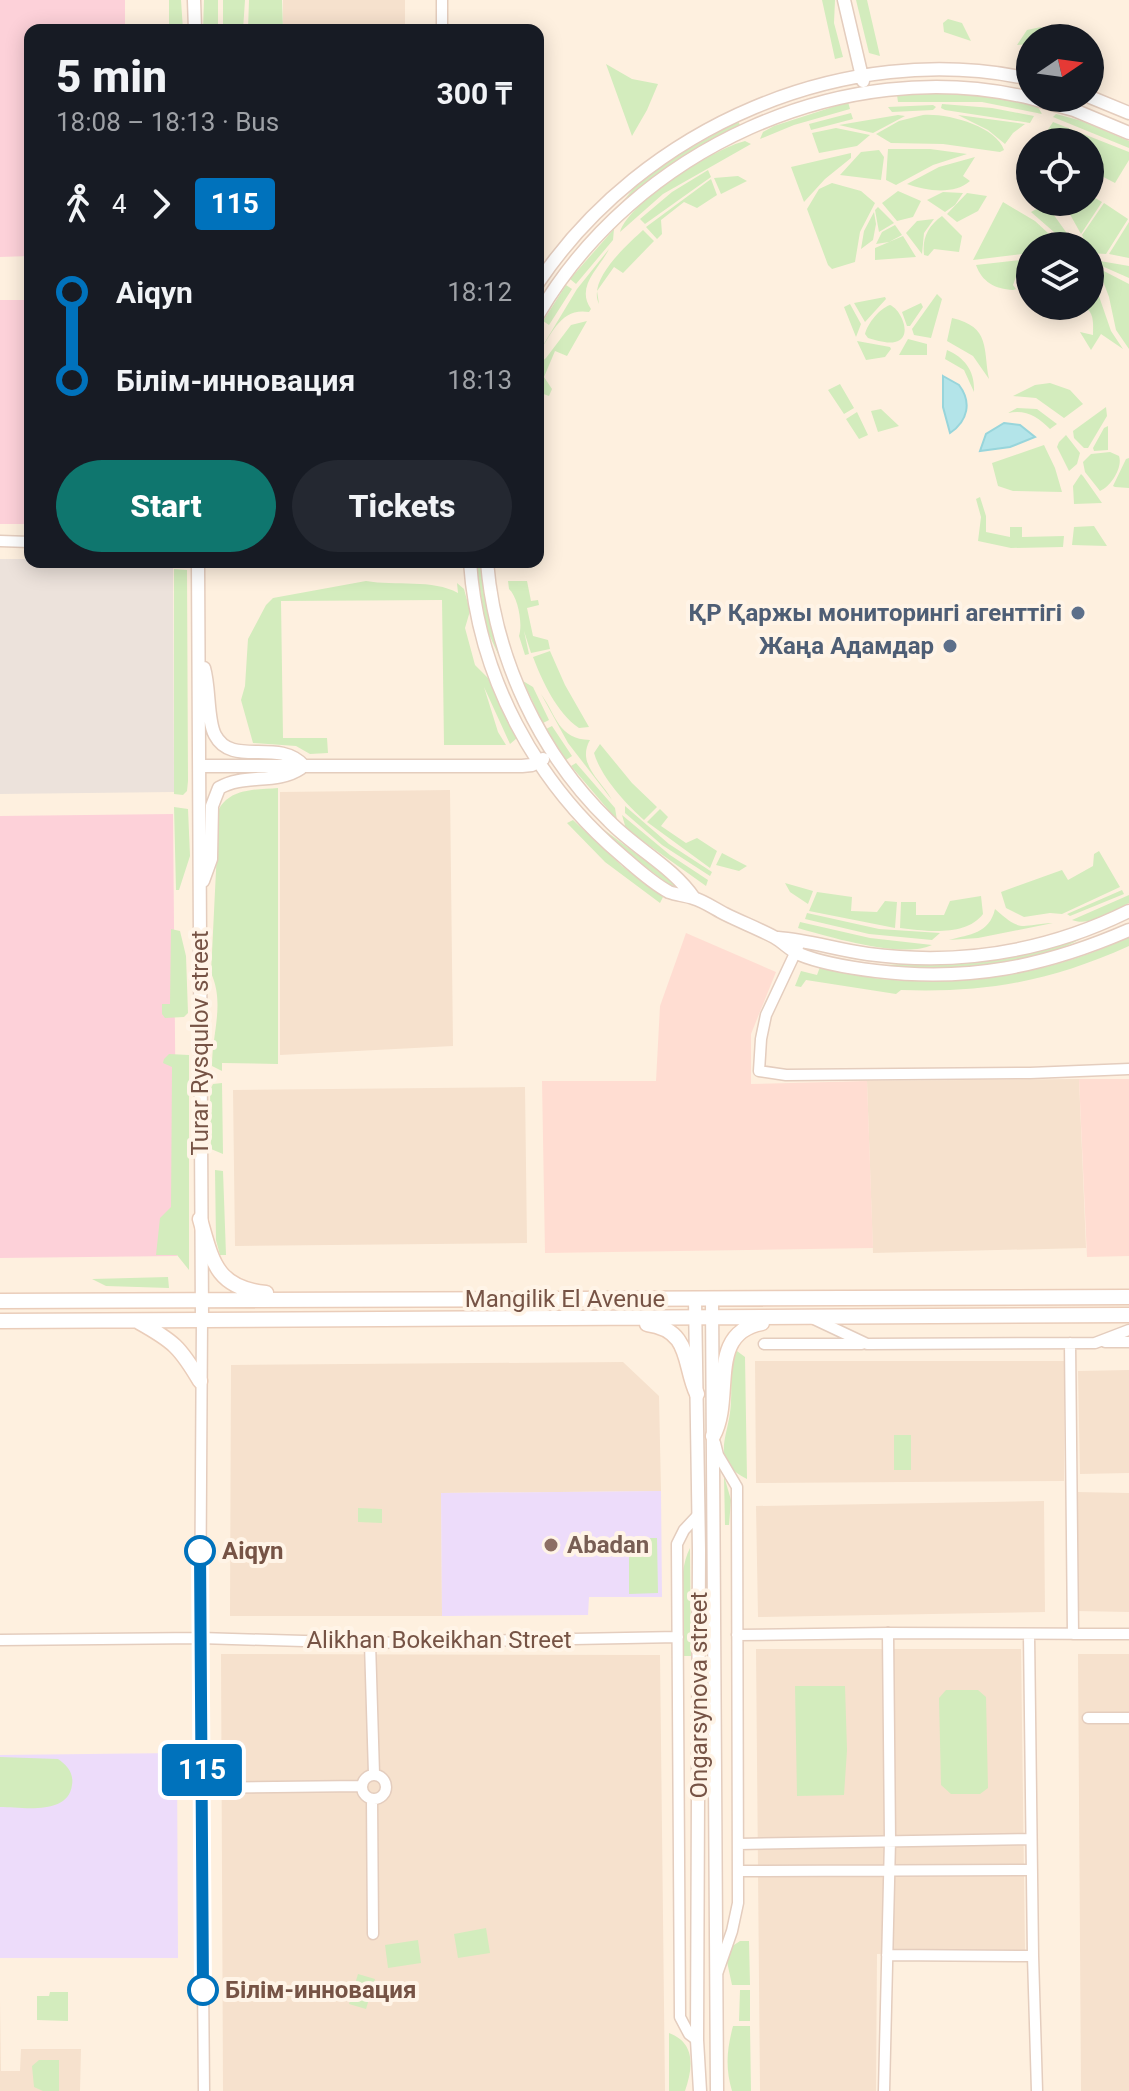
<!DOCTYPE html>
<meta charset="utf-8">
<style>
:root{--surface:#171b24;--page:#242831;--text:#f1f3f6;--muted:#9ea1a6;--accent:#0f766e}
body{margin:0;font-family:Roboto,sans-serif;background:var(--page);color:var(--text);height:100vh;display:flex;flex-direction:column;font-size:30px;white-space:nowrap}
*{box-sizing:border-box;margin:0}
p{font-size:26px;color:var(--muted)}
.icon{flex:none;width:44px;height:44px;fill:none;stroke:currentColor;stroke-width:2;stroke-linecap:round;stroke-linejoin:round}
.map{position:relative;flex:1;overflow:hidden}
.details{position:absolute;left:24px;top:24px;width:520px;height:544px;display:flex;flex-direction:column;background:var(--surface);border-radius:16px;box-shadow:0 4px 20px #0003}
.details>*{flex:none}
.badge{padding:0 16px;border-radius:6px;font-size:28px;line-height:52px}
.needle{width:52px;rotate:77deg}
.fabs{position:absolute;left:1016px;top:24px;display:grid;gap:16px}
.fabs a{display:grid;place-items:center;width:88px;height:88px;border-radius:50%;background:var(--surface);box-shadow:0 4px 20px #0003;font-size:40px}
.map>.badge{position:absolute;translate:-50% -50%;box-shadow:0 0 0 4px #fff}
.legs{display:flex;align-items:center;gap:12px;height:88px;padding:0 32px;font-size:26px}
.legs p{margin-inline-start:auto}
.headline{display:flex;align-items:center;justify-content:space-between;height:136px;padding:0 32px}
h1{font-size:44px;font-weight:800;line-height:60px}
.action{display:flex;gap:16px;margin-top:auto;padding:16px 32px}
.action a{flex:1;height:92px;border-radius:48px;background:var(--accent);color:#fff;font-size:32px;font-weight:800;line-height:92px;text-align:center}
.action a+a{background:var(--page);color:var(--text)}
ul{padding:0 32px;list-style:none}
li{display:flex;align-items:center;gap:28px;height:88px;font-size:30px}
li i{display:grid;place-items:center;width:12px;height:100%;margin:0 10px;background:currentColor}
li i::after{content:'';width:20px;height:20px;margin:-10px;border:6px solid;border-radius:50%;background:var(--surface)}
li p{margin-inline-start:auto}
li:first-child i{background:linear-gradient(#0000 50%,currentColor 0)}
li:last-child i{background:linear-gradient(currentColor 50%,#0000 0)}
.map>svg:first-child{display:block}
</style>
<div class="map">
<svg width="1129" height="2091" viewBox="0 0 1129 2091">
<rect width="100%" height="100%" fill="#fef0df"/>
<path fill="#f6e1cd" d="M283 0H405V30H283Z
M450 790 453 1046 280 1055V792Z
M1079 1079 1086 1248 873 1253 867 1081Z
M525 1087 527 1243 235 1246 233 1090Z
M755 1361H1064V1481L756 1483Z
M623 1362 659 1396 661 1491 441 1493 442 1616H230L231 1365Z
M1129 1370V1473L1080 1474 1078 1371Z
M1077 1492 1129 1493V1612L1076 1611Z
M1044 1501 1045 1612 758 1617 756 1506Z
M756 1649H1021L1025 1950 877 1954 876 2091H760Z
M221 1654 660 1655 665 2091H223Z
M1078 1654H1129V2091H1081Z
M0 2000 1 2071H20L21 2049H81L80 2091H0Z"/>
<path fill="#ffddd2" d="M686 933 776 972 751 1034V1084L867 1081 873 1248 545 1253 542 1081H656L660 1006Z
M1079 1079H1129V1256L1087 1257Z"/>
<path fill="#ece2db" d="M0 559H30V562H173L174 792 0 794Z"/>
<path fill="#eddcfa" d="M661 1491 662 1597H589L588 1615 442 1616 441 1493Z
M177 1753 178 1958H0V1755Z"/>
<path fill="#fdd1d9" d="M0 0H125V30H30V256L0 257Z
M0 300H30V524H0Z
M173 814 177 1256 0 1258V816Z"/>
<path fill="#d3ecbd" d="M169 0H181L183 30H169Z
M204 0H218V30H203Z
M223 0H245L243 30H223Z
M249 0H282L283 30H248Z
M822 0H835L834 23 843 57 835 59Z
M856 0H867L880 56 869 53Z
M948 19 962 23 971 41 944 32 943 23Z
M1041 27 1047 32V38H1030V44L1017 45 1027 30Z
M606 64 632 79 658 84 647 110 632 136Z
M940 93C972 94 1008 95 1038 107L1042 114 982 102H898L897 95Z
M848 102 850 109 794 125 760 139 763 132 774 126Z
M942 104 992 108 1034 116 1030 123 945 110 941 108Z
M933 105 936 107 933 110 892 112 888 107Z
M851 113 853 119 811 130 809 124Z
M1056 114 1082 121 1129 141V148L1053 117Z
M898 115 905 116 873 133 839 125Z
M923 115C947 113 996 126 1004 150L1000 152 943 144 891 143 876 134 899 121Z
M958 115 1025 124 1013 133 1005 144 988 130Z
M738 121 741 127 664 170 617 209 637 184 678 155Z
M1053 122 1129 152V160L1115 183 1090 170V142H1040Z
M836 128 870 135 857 146 819 153 812 133Z
M745 141 751 144 663 194 620 232C630 201 713 149 745 141Z
M888 149H930L967 154 933 165 896 185 886 180Z
M879 150 884 157 881 180 840 175 861 152Z
M851 153V158L825 179 804 202 791 167Z
M975 157 963 176 970 181C955 195 926 191 907 184L939 167Z
M708 170 711 177 645 224 640 219 672 192Z
M738 176 747 181 721 194 714 178Z
M711 179 717 195 697 208 684 202 661 220 662 234 657 239 646 227Z
M832 183 861 191 875 203 860 232 855 262 832 269 828 265 807 209 819 189Z
M898 191 921 201 913 217 897 221 882 203Z
M943 192 963 193 955 205 945 212 927 200Z
M967 193 987 196 978 211 957 222 947 214Z
M1090 195 1102 202 1081 234 1063 202H1090Z
M1003 202 1035 221 1062 246H1030V253L973 260Z
M1104 203 1128 219 1106 254 1090 253V246H1087L1082 235Z
M1046 204 1076 246H1070L1031 212Z
M878 207 894 223 879 232 875 210Z
M874 212 876 224 873 240 861 249 864 231Z
M942 216 962 236 959 252 934 249 928 256 924 255C922 238 928 226 942 216Z
M934 219 924 233 922 254 906 233 917 221Z
M1129 222V258L1109 254Z
M895 225 902 235 889 242 876 244 882 232Z
M614 229 613 240 576 284 570 279Z
M643 230 654 241 623 273 614 267 597 291 599 304C587 280 627 245 643 230Z
M903 236 916 257 875 260V248Z
M609 249C600 268 575 286 591 309L589 312C561 307 552 334 539 352L577 289Z
M1030 259V273L1016 277 1013 285 1016 289 1013 290C995 289 982 282 976 265Z
M1094 260 1129 266V278L1095 263Z
M1098 268 1129 284V349L1116 330 1109 297Z
M1093 279 1111 331 1123 349 1101 334 1091 350 1080 332 1093 335C1093 323 1095 311 1082 306L1081 309 1077 306H1090V283Z
M566 285 572 289 549 325 543 321Z
M937 294 942 299 931 338 914 335 912 329Z
M885 297 886 299 865 322 854 303Z
M921 303 923 307 910 326H907L902 312Z
M850 304 861 324 856 337 844 307Z
M890 305C901 309 914 338 895 342 887 344 876 340 868 338L865 334C868 323 879 309 890 305Z
M952 318C991 327 983 349 989 379L973 356 947 341Z
M587 321 567 356 555 351 544 377 552 389 549 396 538 392V365L546 358 571 325Z
M908 339 927 344V355H899Z
M857 341 890 347 891 349 885 357 866 360Z
M947 350C965 358 975 371 974 392L964 370 945 359Z
M1050 383 1070 390 1083 404 1064 418 1036 398 1013 396 1035 385Z
M840 384 854 408 844 414 828 390Z
M1106 407 1107 416 1088 448H1084L1074 438 1073 431Z
M1017 408 1037 409 1057 424 1050 429C1038 417 1026 409 1008 413Z
M881 409 899 426 878 432 871 411Z
M857 412 868 435 859 439 846 419Z
M1108 426V450L1094 451 1093 448 1104 428Z
M1066 435 1080 453 1077 464 1069 471 1057 447 1059 442Z
M1044 445 1055 468 1062 492 1013 491 998 486 992 463Z
M1110 452 1119 456C1123 467 1111 487 1100 491L1085 472 1083 462 1091 454Z
M1129 458V488L1115 487 1113 486 1126 459Z
M1081 474 1083 476 1102 503 1074 504 1073 486Z
M980 497 986 516V532L1010 537V527H1022V537L1064 536 1063 547 1011 548 978 541 981 517 976 499Z
M1094 526 1107 546 1072 545 1074 527Z
M475 562H482L493 626 504 667 487 630Z
M174 569 187 570 188 781 187 791 183 795 174 794Z
M366 581C395 586 433 579 458 593L457 583 464 589 470 611 465 628 475 665 488 678 517 738 510 744 484 687 498 732 506 745H444L442 600 281 601 283 738H327L328 753 310 754 296 746 253 743 241 700 245 686 248 639 266 605 273 598Z
M508 581H527L531 601 538 600 539 605 527 608 533 636 548 640 550 649 531 653 524 631 529 654 525 655 519 636C523 624 518 597 509 589Z
M550 651 565 685 589 727 579 728C557 713 542 681 533 657Z
M523 681 533 687 549 720 543 723Z
M541 694C557 716 558 739 590 740 576 764 602 781 612 800L568 743Z
M552 726 572 756 566 760 546 729Z
M600 744 632 783 657 807 644 820C626 804 601 777 594 753Z
M576 763 615 808 617 820 571 766Z
M278 788V1064L222 1063V1071L212 1066C212 1033 225 1004 211 973L219 809C231 788 256 790 278 788Z
M625 806 669 844 712 872 710 876 662 845 625 813Z
M174 807 188 809 190 856 179 890H176Z
M660 809 668 817 661 826 686 843 697 838 717 851 710 868 647 822Z
M622 815 670 855 708 880 706 886 626 829Z
M573 820 622 866 663 897 660 903 605 862 567 823Z
M599 826 678 885 675 889 623 850Z
M1099 851 1120 887 1062 914 1050 913 1024 917 1006 908 1001 892 1062 870 1068 880 1093 866 1094 854Z
M722 853 747 866 739 871 716 865Z
M785 883 813 891 808 904 790 892Z
M1122 890 1124 894 1070 916 1067 914Z
M817 892 852 897 851 911 877 912 885 901 897 902 895 928 809 911Z
M1129 895V903C1113 911 1090 927 1072 920Z
M981 896 983 914C966 937 925 931 900 928L901 902H916V915H944L950 901Z
M995 909C1022 933 1019 925 1053 923L978 938 949 940C970 934 989 934 995 909Z
M807 913 879 929 940 933 932 940 869 934 805 919Z
M800 922 870 938 932 945C904 959 829 937 798 928Z
M171 929 180 931 186 956 188 1013 184 1017 165 1018 162 1014V1004H170Z
M1129 937V946C1051 981 987 993 901 990L896 994 806 980 801 987 795 986 801 971 817 975 820 967C840 971 861 977 881 979 967 987 1051 974 1129 937Z
M1081 939C1021 969 950 974 884 965L998 960 1024 955Z
M169 1054 189 1055V1270L177 1255H156L160 1218 171 1207 172 1067 163 1063 164 1059Z
M222 1083 223 1154 211 1149 210 1090 213 1084Z
M215 1170 223 1171 226 1255H220L216 1240Z
M168 1277 169 1288 106 1286 92 1279Z
M733 1348 745 1357 747 1479C712 1462 726 1441 730 1413 733 1391 729 1370 733 1348Z
M894 1435H911V1470H894Z
M724 1476 731 1500 729 1525H725Z
M358 1508 382 1509V1523L358 1522Z
M629 1538H657L658 1593 629 1594Z
M690 1548 691 1656H683C683 1625 676 1575 690 1548Z
M795 1686H845L847 1750 844 1795 797 1796Z
M946 1690H978L986 1697 988 1788 980 1794H951L941 1785 939 1698Z
M0 1757 58 1759C67 1765 74 1773 72 1785 68 1816 22 1807 0 1807Z
M486 1928 490 1953 458 1958 454 1934Z
M418 1940 421 1963 388 1968 385 1945Z
M740 1941H749L750 1985H732L726 1957 731 1947Z
M358 1974 375 1979 366 2009 349 2004Z
M740 1990H750V2021H739Z
M50 1992H68V2021L37 2020V1996H49Z
M733 2026H750L751 2091H732C725 2067 727 2049 733 2026Z
M669 2033C696 2043 693 2068 685 2091H669Z
M39 2060H59V2091H43L34 2087 32 2066Z"/>
<path fill="#b3e4e9" stroke="#98d5db" stroke-width="2" d="M943 376 959 385C972 402 968 421 950 433L943 407Z
M1004 423 1020 425 1035 437 1010 447 980 451 986 434Z"/>
<g fill="none" stroke-linecap="round" stroke-linejoin="round">
<g stroke="#e4cdbe" stroke-width="13">
<path id="minor" d="M442 0V30
M0 541 30 542
M798 947 766 1015 761 1039 759 1071 786 1075 1030 1073 1129 1069
M202 1319 200 1638 204 2091
M814 1319 867 1344 1095 1343 1129 1330
M1105 1342H1129
M1070 1343 1073 1634
M764 1344H862
M715 1443 718 1455 737 1487 738 1903 732 1931 718 1971
M737 1635 888 1633 1129 1634
M0 1640 200 1638 370 1643 678 1637
M370 1643 374 1774
M1088 1718H1129
M362 1787a12 12 0 1 1 24 0a12 12 0 1 1-24 0Z
M202 1788 361 1786
M372 1799 373 1934
M738 1844 1031 1839
M738 1871 1032 1870
M887 1955 1033 1956 1029 1634
M1033 1956 1037 2091
M697 2040 689 2034 680 2017 677 1544 684 1530 699 1514
M884 2091 890 1840 888 1633"/>
</g>
<g stroke="#e4cdbe" stroke-width="15">
<path id="tertiary" d="M194 0 195 30
M844 0 863 81
M1090 97 1129 113
M1030 98 1074 110 1129 133
M538 283C643 127 845 39 1030 79
M538 315C634 150 843 53 1030 98
M198 562 202 1319
M470 562C478 676 535 782 621 855 636 868 652 883 669 892 677 895 685 895 693 898 704 901 715 909 725 914 741 922 759 929 774 937 783 942 790 950 799 954 823 964 851 968 876 971 968 982 1044 967 1129 930
M487 562C495 659 540 754 609 821 636 849 672 866 694 898
M204 668C210 688 207 720 215 735 232 768 278 737 304 766
M200 766H522L532 765 543 759
M203 881 211 859 212 806 219 788C244 773 276 785 301 768
M778 938C808 940 837 950 868 954 959 966 1046 952 1129 911
M695 1300 699 1550 697 2040 700 2091
M712 1300 717 2091"/>
</g>
<g stroke="#eacdba" stroke-width="17">
<path id="secondary" d="M200 1219C212 1261 216 1288 266 1293
M0 1301 1129 1297
M0 1321 1129 1315
M139 1322C173 1341 180 1347 200 1381
M647 1324C692 1330 683 1365 697 1394
M713 1436C734 1398 706 1333 762 1323"/>
</g>
<use href="#minor" stroke="#fff" stroke-width="10"/>
<use href="#tertiary" stroke="#fff" stroke-width="12"/>
<use href="#secondary" stroke="#fff" stroke-width="14"/>
</g>
<g fill="none" stroke-linecap="round" stroke-linejoin="round">
<g stroke="#fff" stroke-width="18">
<path id="line-1" d="M200 1551 203 1990"/>
</g>
<use href="#line-1" stroke="#0072bc" stroke-width="12"/>
</g>
<g fill="#5c6f8a" stroke="#fff4e7" stroke-width="3">
<circle cx="1078" cy="613" r="8"/>
<circle cx="950" cy="646" r="8"/>
</g>
<circle fill="#8d6e63" stroke="#fff4e7" stroke-width="3" cx="551" cy="1545" r="8"/>
<g fill="#fff" stroke="#0072bc" stroke-width="4">
<circle cx="200" cy="1551" r="14"/>
<circle cx="203" cy="1990" r="14"/>
</g>
<g text-anchor="middle" stroke-width="8" stroke-linejoin="round" paint-order="stroke">
<g font-size="24" font-weight="bold" fill="#4e5e75" stroke="#fff4e7" text-anchor="end">
<text x="1062" y="621">ҚР Қаржы мониторингі агенттігі</text>
<text x="934" y="654">Жаңа Адамдар</text>
</g>
<g font-size="24" fill="#765345" stroke="#fff4e7">
<text transform="translate(200 1043) rotate(-90)" y="8">Turar Rysqulov street</text>
<text x="565" y="1307">Mangilik El Avenue</text>
<text x="439" y="1648">Alikhan Bokeikhan Street</text>
<text transform="translate(699 1695) rotate(-90)" y="8">Ongarsynova street</text>
</g>
<g font-size="24" font-weight="bold" fill="#785e54" stroke="#fff4e7" text-anchor="start">
<text x="567" y="1553">Abadan</text>
</g>
<g font-size="24" font-weight="bold" fill="#765345" stroke="#fff4e7" text-anchor="start">
<text x="222" y="1559">Aiqyn</text>
<text x="225" y="1998">Білім-инновация</text>
</g>
</g>
</svg>
<div class="fabs">
<a><svg class="needle" viewBox="-14 -14 28 28"><path d="M0-13l5 13h-10z" fill="#e53935"/><path d="M0 13l5-13h-10z" fill="#9ea1a6"/></svg></a>
<a><svg class="icon" aria-label="locate" viewBox="0 0 24 24"><circle cx="12" cy="12" r="6"/><path d="M12 2v4M12 18v4M2 12h4M18 12h4"/></svg></a>
<a><svg class="icon" aria-label="layers" viewBox="0 0 24 24"><path d="M12 4l9 5-9 5-9-5zM3 14l9 5 9-5"/></svg></a>
</div>
<b class="badge" style="left:202px;top:1770px;background:#0072bc;color:#fff">115</b>
<section class="details">
<div class="headline"><div><h1>5 min</h1><p>18:08 – 18:13 · Bus</p></div><b>300 ₸</b></div>
<div class="legs"><svg class="icon" aria-label="walk" viewBox="0 0 24 24"><circle cx="13" cy="4" r="2"/><path d="M13 8l-2 6 4 7M11 14l-3 7M7 12l3-4h3l4 4"/></svg>4<svg class="icon" aria-label="forward" viewBox="0 0 24 24"><path d="M9 5l7 7-7 7"/></svg><b class="badge" style="background:#0072bc;color:#fff">115</b></div>
<ul>
<li><i style="color:#0072bc"></i><b>Aiqyn</b><p>18:12</p></li>
<li><i style="color:#0072bc"></i><b>Білім-инновация</b><p>18:13</p></li>
</ul>
<div class="action"><a>Start</a><a>Tickets</a></div>
</section>
</div>
